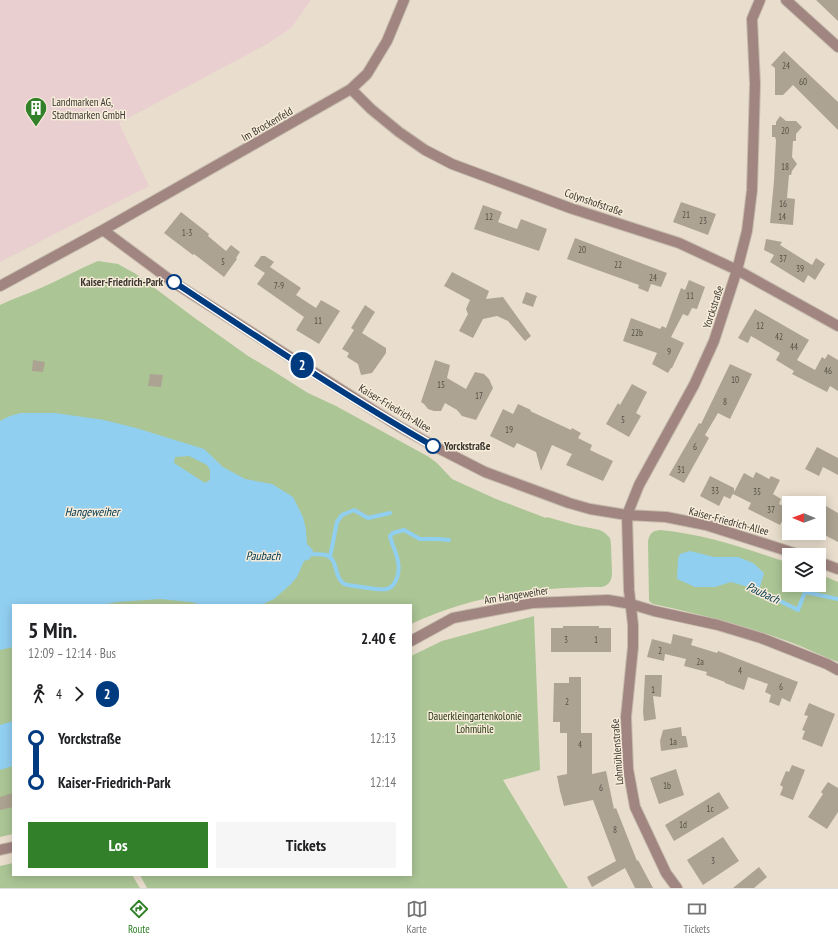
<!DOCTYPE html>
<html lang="de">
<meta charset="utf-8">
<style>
:root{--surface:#fff;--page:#f6f6f6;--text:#202124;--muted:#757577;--line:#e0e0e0;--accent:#328029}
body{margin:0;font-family:"PT Sans Narrow",sans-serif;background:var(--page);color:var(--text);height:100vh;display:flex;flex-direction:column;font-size:15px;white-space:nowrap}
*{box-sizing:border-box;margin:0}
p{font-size:13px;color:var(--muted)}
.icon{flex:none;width:22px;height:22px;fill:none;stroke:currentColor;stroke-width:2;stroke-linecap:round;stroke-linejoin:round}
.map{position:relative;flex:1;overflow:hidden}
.drawer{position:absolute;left:12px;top:604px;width:400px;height:272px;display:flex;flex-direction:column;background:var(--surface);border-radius:0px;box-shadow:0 2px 10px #0003}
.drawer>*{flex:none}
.badge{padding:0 8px;border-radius:13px;font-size:14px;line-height:26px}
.needle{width:26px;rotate:271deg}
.buttons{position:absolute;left:782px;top:496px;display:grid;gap:8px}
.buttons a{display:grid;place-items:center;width:44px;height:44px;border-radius:0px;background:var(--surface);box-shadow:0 2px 10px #0003;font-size:20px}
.map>.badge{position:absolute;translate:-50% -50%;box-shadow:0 0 0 2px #fff}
.legs{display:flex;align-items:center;gap:6px;height:44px;padding:0 16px;font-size:13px}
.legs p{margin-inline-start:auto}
.headline{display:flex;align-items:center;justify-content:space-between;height:68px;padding:0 16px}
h1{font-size:22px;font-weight:700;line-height:30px}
.primary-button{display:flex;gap:8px;margin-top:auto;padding:8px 16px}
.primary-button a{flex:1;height:46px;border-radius:0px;background:var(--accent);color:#fff;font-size:16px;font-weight:700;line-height:46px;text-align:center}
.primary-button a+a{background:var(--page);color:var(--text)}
ul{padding:0 16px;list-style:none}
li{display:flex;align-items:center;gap:14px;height:44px;font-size:15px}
li i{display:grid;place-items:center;width:6px;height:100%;margin:0 5px;background:currentColor}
li i::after{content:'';width:10px;height:10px;margin:-5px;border:3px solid;border-radius:50%;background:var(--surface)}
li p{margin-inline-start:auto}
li:first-child i{background:linear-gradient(#0000 50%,currentColor 0)}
li:last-child i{background:linear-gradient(currentColor 50%,#0000 0)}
.tab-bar{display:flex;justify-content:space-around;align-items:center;height:56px;border-top:1px solid var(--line);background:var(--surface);font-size:11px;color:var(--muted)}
.tab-bar a{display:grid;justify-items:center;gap:2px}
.tab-bar .active{color:var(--accent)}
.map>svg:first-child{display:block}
</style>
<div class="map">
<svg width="838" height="888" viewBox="0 0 838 888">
<rect width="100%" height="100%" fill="#e9decd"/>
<path fill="#e9cfd0" d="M0 0H311L291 28 269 43 119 123 149 186 0 262Z"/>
<path fill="#abc595" d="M98 261 118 264 136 274 192 316 248 356 270 369 308 393 336 406 429 457 437 463 452 479 496 499 546 518 547 517 575 525 600 530 605 533 610 538 611 544 612 575C611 582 608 586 601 587 533 587 472 596 411 624V605H13V834L0 837V305C14 298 28 294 43 287 61 279 79 269 98 261Z
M660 530C705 534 747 549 789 563V585H819V574L838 582V662C822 656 806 648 790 642 745 626 700 614 653 604L649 601 648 541C650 533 652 531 660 530Z
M534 616 540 770 503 780 568 888H147L140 875H411V656L442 641Z
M13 863V875H132L140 888H0V866Z"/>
<path fill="#91cff1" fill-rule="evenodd" d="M21 413H55L104 420 136 428 204 449 223 467 245 479 272 484 293 497 303 517 306 530 307 544 313 550 310 559 304 561 297 577 291 584 274 599 261 605H201L191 602 160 599 117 602 101 605H13V647L0 650V421L10 416ZM189 456 207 465 210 470V480L205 483 174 463 175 457Z
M690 551 714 557H738L753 563 764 573 759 590 731 582 715 587H695L677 579 678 559 680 554Z
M13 721V766L0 770V725Z"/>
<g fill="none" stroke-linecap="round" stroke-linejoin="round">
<path stroke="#91cff1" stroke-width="4" d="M306 554C312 554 320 554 326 555 338 559 334 575 342 582 342 583 347 585 348 585 356 586 380 591 387 589 397 586 400 571 398 562 397 553 392 545 390 536L393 533 404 530 420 539H438L449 540
M330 557 337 522 342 515 354 510 368 518 390 513
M754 588 798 610 805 592 838 599"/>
</g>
<path fill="#ada392" d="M816 0H838V21Z
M784 51 838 102V130L793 85 783 95H775V68L771 65Z
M780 116 786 121H796L802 127 796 134V141H793L792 157 797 164 792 171 791 175H789L787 198 795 199 793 225 770 223 774 181 776 140 775 137H772V125H776V122Z
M681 202 716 214 708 235 673 222Z
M483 205 502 212 498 222 517 229 521 219 547 229 539 251 474 229Z
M181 212 209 234 208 236 226 251 231 245 240 252 236 258 237 259 224 277 194 254 193 255 164 233Z
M575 238 667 273 661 287 651 284 648 292 638 288 639 285 567 259Z
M766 239 782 242 780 245 812 265 816 258 825 264 815 280 808 275 804 283 770 262 774 255 764 250Z
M261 256H265L274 262 270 267 301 288 296 295 316 308 321 300 340 311 319 344 296 330 304 317 257 284 265 273 254 266Z
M452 272 489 291 486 299 503 297 531 336 525 341 508 321 497 316 483 319 473 338 459 331 468 314 466 309 470 300 444 286Z
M689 280 705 287 697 309 692 308 688 316 683 314 671 337 684 343 672 368H671L668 373 652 364 657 353 623 341 631 318 660 329 662 326 666 328 681 288 685 290Z
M526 292 537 296 533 307 522 303Z
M365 305 375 312 362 333 386 348V353L372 373 361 375 358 364 347 357 349 353 342 349 354 330 351 328Z
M755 309 809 340 797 360 815 370 822 357 825 359 828 354 838 360V391L830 386 827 392 792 374 794 371 776 360 780 353 751 336 748 343 738 338Z
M33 360 45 362 43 372 32 371Z
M435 360 450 365 447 378 466 389 475 372 484 374 489 379 493 388 476 420 462 416 457 410 445 403 441 411H434L428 409 424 404 421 402Z
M730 364 752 374 730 419 718 413 705 435 709 438 684 483 669 475 699 423 701 424Z
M150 374 163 375 161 387 148 386Z
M632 384 647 392 636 413 641 416 629 437 606 424 618 403 620 405Z
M518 404 531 410 530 411 571 430 572 428 581 433 578 438 592 445 590 450 613 461 603 481 566 465 572 454 552 445 541 471 536 452 517 443 514 448 490 436 503 409 513 414Z
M817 447 838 458V475L823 467 819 476 805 469Z
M756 472 769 479 771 476 780 480 773 494 781 499 779 504 789 509 780 525 748 509 751 503 733 494 744 473 753 478Z
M710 476 734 488V492L730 499 724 496 719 506 700 496Z
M819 502 838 513V542L819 532Z
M563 626H599V628H611V652H551V628H563Z
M673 634 693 639 691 645 717 653 718 651 798 682 790 702 782 698 779 706 769 702 771 695 765 692 768 684 748 677 744 690 725 683V682L706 675 707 672 684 666 686 659 665 654 664 661 647 657 652 639 671 644Z
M645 675H662L661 697 653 696 656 719 644 721 643 712Z
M569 677H581V733H592V774L606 771 614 809 616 808 637 861 638 860 653 888H635L625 868 592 887 587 877 616 861 593 800 564 806 560 791 557 776 567 774V733H560V722H553L554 683H569Z
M809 703 835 714 822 747 802 739 805 731 802 730 808 716 804 715Z
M681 727 682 736H686L688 747 661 751 660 741 663 730Z
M792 765 805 770 793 800 780 795 783 787 780 785 786 771 789 772Z
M676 769 684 795 659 804 650 778Z
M828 782 838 788V812L827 829 808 817 823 794 821 792Z
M719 792 729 808 674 841 665 825Z
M13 793V807L0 810V797Z
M723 837 739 861 703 885 687 860Z
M759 867 767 877 754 888H733Z"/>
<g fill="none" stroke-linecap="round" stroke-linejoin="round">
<g stroke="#c6bcad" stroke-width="12">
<path id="minor" d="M786 0 838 47
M351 89 371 109 399 132 425 150 452 164 570 208 679 243 737 270 838 326
M103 230 173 282 279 350 400 427 434 446 485 472 569 503 590 509 627 515 666 517 706 525 800 555
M0 286 103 230 351 89 367 74 387 41 404 0
M819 562 838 569
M411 641 453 618 532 603 608 600 631 604 654 611 718 625 761 638 827 664 838 670
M0 850 13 847
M677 888 666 873 635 807 628 769 626 717 633 647V625L629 590 627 515 639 485 694 385 714 341 737 270 747 231 752 190 755 84 752 19 760 0"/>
</g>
<use href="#minor" stroke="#a18581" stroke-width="10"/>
</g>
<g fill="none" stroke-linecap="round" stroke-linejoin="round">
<g stroke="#fff" stroke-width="9">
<path id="line-1" d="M174 282C259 338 344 395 433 446"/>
</g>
<use href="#line-1" stroke="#003b80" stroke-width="6"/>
</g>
<defs>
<g id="building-pin" transform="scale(1.15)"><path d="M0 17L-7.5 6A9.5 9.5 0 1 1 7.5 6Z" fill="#328029" stroke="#f7ecda"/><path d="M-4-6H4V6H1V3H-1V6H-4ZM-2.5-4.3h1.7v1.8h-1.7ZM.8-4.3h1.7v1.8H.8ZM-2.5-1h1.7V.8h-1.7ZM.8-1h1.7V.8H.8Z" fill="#fff"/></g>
</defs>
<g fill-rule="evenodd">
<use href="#building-pin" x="36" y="108"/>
</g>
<g fill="#fff" stroke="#003b80" stroke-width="2">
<circle cx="174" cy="282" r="7"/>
<circle cx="433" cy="446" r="7"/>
</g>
<g text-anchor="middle" stroke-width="3" stroke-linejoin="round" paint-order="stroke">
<g font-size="9" fill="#575148">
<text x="786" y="69">24</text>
<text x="803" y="85">60</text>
<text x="785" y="134">20</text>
<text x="785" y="170">18</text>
<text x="783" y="207">16</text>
<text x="686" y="218">21</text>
<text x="489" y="220">12</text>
<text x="782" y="220">14</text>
<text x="703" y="224">23</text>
<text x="187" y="236">1-3</text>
<text x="582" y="253">20</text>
<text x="783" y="262">37</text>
<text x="223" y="265">5</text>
<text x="618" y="268">22</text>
<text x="800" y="272">39</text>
<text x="653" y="281">24</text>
<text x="279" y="289">7-9</text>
<text x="690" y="299">11</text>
<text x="318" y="324">11</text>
<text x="760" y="329">12</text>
<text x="637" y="336">22b</text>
<text x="779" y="340">42</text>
<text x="794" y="350">44</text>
<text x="669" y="355">9</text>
<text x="828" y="374">46</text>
<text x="735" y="383">10</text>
<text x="441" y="388">15</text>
<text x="479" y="399">17</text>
<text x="725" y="405">8</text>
<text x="623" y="423">5</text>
<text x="509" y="433">19</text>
<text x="695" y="450">6</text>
<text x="681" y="473">31</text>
<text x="715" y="494">33</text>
<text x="757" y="495">35</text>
<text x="771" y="513">37</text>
<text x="566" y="643">3</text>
<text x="596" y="643">1</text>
<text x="660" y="654">2</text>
<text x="700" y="665">2a</text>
<text x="740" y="674">4</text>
<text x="781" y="690">6</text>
<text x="653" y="693">1</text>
<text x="567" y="705">2</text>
<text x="673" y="745">1a</text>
<text x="580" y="748">4</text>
<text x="667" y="789">1b</text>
<text x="601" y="791">6</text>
<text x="710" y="812">1c</text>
<text x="683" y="828">1d</text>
<text x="615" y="833">8</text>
<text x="713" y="864">3</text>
</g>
<g font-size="11" fill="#3a362f" stroke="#f7ecda" text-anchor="start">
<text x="52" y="106">Landmarken AG,<tspan x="52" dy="13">Stadtmarken GmbH</tspan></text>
</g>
<g font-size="11" fill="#3a362f" stroke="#f7ecda">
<text transform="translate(267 124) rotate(-30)" y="4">Im Brockenfeld</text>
<text transform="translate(594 202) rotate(19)" y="4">Colynshofstraße</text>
<text transform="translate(713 307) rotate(-72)" y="4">Yorckstraße</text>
<text transform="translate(395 408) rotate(31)" y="4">Kaiser-Friedrich-Allee</text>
<text transform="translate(729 521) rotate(15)" y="4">Kaiser-Friedrich-Allee</text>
<text transform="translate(516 595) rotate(-9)" y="4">Am Hangeweiher</text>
<text transform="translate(617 752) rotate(-94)" y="4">Lohmühlenstraße</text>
</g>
<g font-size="11" font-weight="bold" fill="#3a362f" stroke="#f7ecda" text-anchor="end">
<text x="163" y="286">Kaiser-Friedrich-Park</text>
<text x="444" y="450" text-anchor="start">Yorckstraße</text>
</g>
<g font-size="11" fill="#1d2f09" stroke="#f7ecda">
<text x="475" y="720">Dauerkleingartenkolonie<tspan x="475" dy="13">Lohmühle</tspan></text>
</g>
<g font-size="12" font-style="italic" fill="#013950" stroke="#f7ecda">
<text x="92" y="516">Hangeweiher</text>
<text x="263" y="560">Paubach</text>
<text transform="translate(763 593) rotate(25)" y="4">Paubach</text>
</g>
</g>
</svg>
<div class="buttons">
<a><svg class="needle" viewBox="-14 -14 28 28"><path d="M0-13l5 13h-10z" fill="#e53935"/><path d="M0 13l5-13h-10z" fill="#757577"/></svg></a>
<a><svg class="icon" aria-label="layers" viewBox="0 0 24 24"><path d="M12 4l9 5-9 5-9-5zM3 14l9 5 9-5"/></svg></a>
</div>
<b class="badge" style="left:302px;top:365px;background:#003b80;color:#fff">2</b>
<section class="drawer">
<div class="headline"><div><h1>5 Min.</h1><p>12:09 – 12:14 · Bus</p></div><b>2.40 €</b></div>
<div class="legs"><svg class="icon" aria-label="walk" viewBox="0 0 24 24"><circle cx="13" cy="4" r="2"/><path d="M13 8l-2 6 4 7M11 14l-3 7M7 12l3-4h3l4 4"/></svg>4<svg class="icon" aria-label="forward" viewBox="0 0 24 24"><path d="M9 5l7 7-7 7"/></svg><b class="badge" style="background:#003b80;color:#fff">2</b></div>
<ul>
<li><i style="color:#003b80"></i><b>Yorckstraße</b><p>12:13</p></li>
<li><i style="color:#003b80"></i><b>Kaiser-Friedrich-Park</b><p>12:14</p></li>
</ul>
<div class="primary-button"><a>Los</a><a>Tickets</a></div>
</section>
</div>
<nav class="tab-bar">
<a class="active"><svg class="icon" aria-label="directions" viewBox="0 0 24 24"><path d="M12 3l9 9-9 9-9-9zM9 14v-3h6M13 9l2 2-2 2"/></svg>Route</a>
<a><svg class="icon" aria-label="map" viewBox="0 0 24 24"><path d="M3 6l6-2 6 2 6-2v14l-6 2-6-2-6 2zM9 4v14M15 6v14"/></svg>Karte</a>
<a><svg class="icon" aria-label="tickets" viewBox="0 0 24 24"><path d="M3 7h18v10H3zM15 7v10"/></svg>Tickets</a>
</nav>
